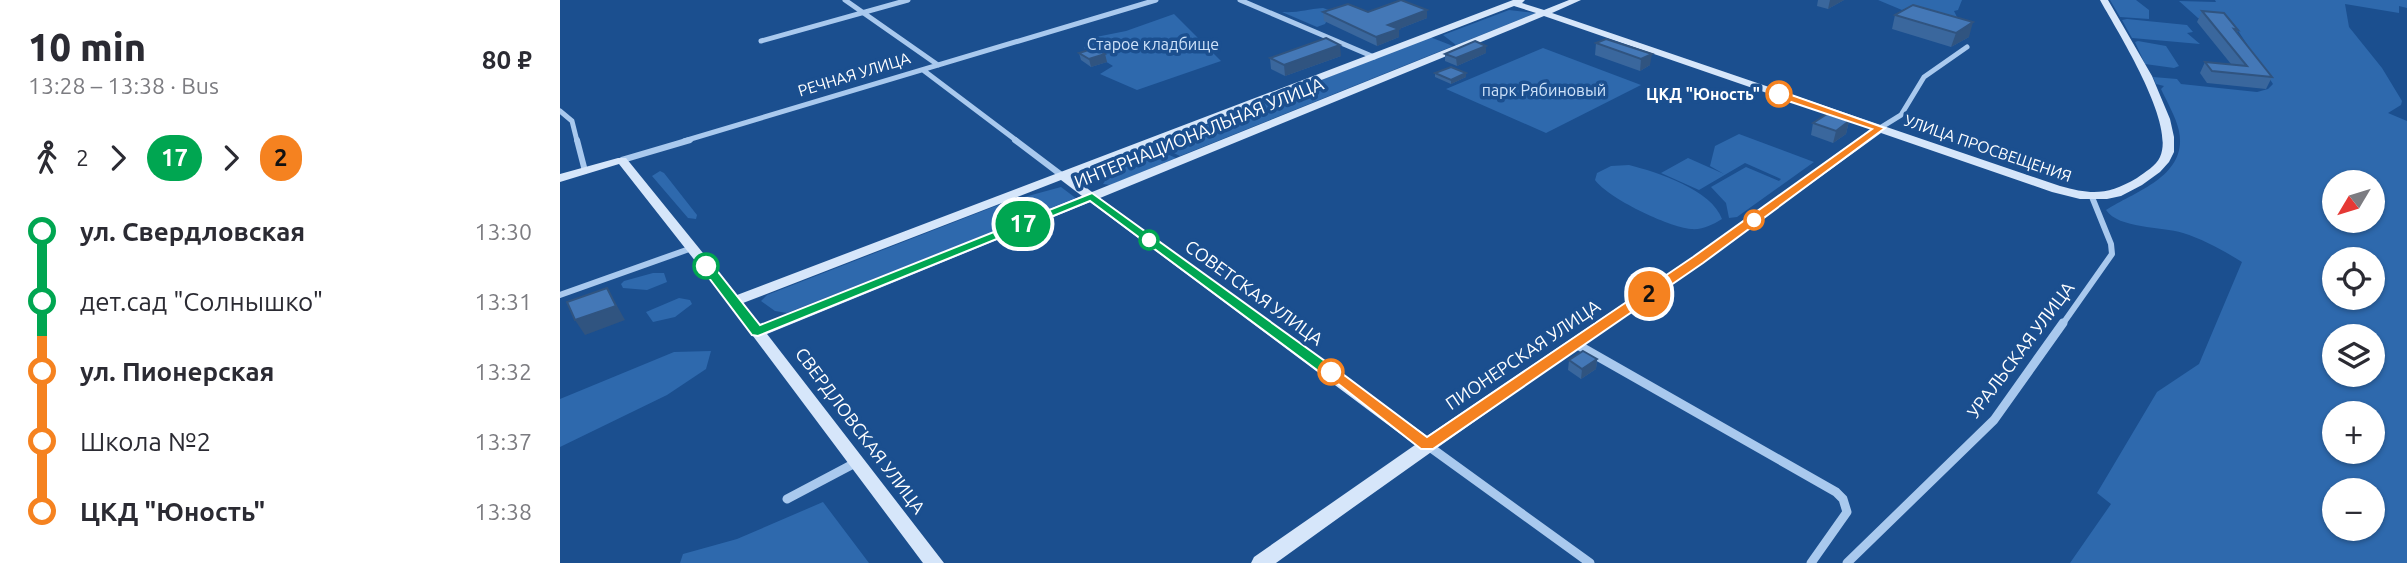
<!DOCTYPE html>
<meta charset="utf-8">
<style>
:root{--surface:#fff;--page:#f7f7f7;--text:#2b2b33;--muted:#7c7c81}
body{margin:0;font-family:Ubuntu,sans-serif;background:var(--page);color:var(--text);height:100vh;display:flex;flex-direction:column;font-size:26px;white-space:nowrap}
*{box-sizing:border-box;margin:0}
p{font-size:23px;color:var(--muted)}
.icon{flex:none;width:38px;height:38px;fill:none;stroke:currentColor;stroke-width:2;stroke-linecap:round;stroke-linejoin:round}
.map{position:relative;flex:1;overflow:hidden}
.side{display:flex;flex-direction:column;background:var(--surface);width:560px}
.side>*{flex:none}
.badge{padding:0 14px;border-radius:23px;font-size:24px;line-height:46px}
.needle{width:46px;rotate:232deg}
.controls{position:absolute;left:1762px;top:170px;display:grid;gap:14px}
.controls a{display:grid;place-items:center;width:63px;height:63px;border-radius:50%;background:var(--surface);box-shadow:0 2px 5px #0004;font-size:35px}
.map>.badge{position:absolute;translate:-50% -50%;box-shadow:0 0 0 4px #fff}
.legs{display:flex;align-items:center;gap:10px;height:77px;padding:0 28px;font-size:23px}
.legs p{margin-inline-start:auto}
.head{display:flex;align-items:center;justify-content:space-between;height:119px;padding:0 28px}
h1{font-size:38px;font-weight:800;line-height:52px}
ul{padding:0 28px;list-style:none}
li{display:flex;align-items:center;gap:24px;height:70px;font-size:26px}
li i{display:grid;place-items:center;width:10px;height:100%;margin:0 9px;background:currentColor}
li i::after{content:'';width:18px;height:18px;margin:-9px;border:5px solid;border-radius:50%;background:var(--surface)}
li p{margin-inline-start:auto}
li:first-child i{background:linear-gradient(#0000 50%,currentColor 0)}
li:last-child i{background:linear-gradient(currentColor 50%,#0000 0)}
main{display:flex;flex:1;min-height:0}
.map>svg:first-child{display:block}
</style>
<main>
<section class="side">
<div class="head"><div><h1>10 min</h1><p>13:28 – 13:38 · Bus</p></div><b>80 ₽</b></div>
<div class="legs"><svg class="icon" aria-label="walk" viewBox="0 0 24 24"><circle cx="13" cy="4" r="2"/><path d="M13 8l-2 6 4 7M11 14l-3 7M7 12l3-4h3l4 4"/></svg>2<svg class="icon" aria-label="forward" viewBox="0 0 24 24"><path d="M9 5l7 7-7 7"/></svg><b class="badge" style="background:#00a651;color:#fff">17</b><svg class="icon" aria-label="forward" viewBox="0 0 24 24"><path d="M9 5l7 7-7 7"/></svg><b class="badge" style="background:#f58220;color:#111">2</b></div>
<ul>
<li><i style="color:#00a651"></i><b>ул. Свердловская</b><p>13:30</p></li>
<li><i style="color:#00a651"></i><span>дет.сад &quot;Солнышко&quot;</span><p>13:31</p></li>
<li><i style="color:#f58220"></i><b>ул. Пионерская</b><p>13:32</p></li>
<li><i style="color:#f58220"></i><span>Школа №2</span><p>13:37</p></li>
<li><i style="color:#f58220"></i><b>ЦКД &quot;Юность&quot;</b><p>13:38</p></li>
</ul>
</section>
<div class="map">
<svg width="1847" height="563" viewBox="0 0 1847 563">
<rect width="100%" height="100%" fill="#1b4f8f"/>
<path fill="#2e69ad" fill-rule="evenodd" d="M1318 0H1402L1398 10 1394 11 1399 21C1379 18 1363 0 1342 10Z
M1550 0H1576L1589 10V19L1560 17Z
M1655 0H1847V8L1839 6V13L1785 4 1789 27 1822 68 1842 101 1841 105 1828 113 1847 121V563H1510L1551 504 1537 493 1597 392 1639 364 1682 262C1664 251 1643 239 1623 233 1601 226 1559 229 1546 210 1576 191 1628 176 1619 131 1616 117 1607 102 1601 89L1604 86 1596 84 1593 77 1617 79 1621 84 1697 92 1708 89 1713 84 1673 23 1638 18 1619 1 1656 2ZM1774 182H1813V220H1774ZM1774 259H1813V298H1774ZM1774 336H1813V374H1774ZM1774 413H1813V452H1774ZM1774 490H1813V528H1774Z
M763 8 772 11 765 24 757 27 722 12C739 13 747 9 763 8Z
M949 10 976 13 896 45 883 35Z
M614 14 661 61 577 90 540 74 553 66 524 48 531 38 566 31Z
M1567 19 1627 25 1633 32 1627 33 1640 44 1572 38 1562 20Z
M870 37 893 46 620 156 597 145Z
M1578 41 1606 46 1619 66 1614 68 1585 64 1575 42Z
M983 48 1081 85 986 133 886 89Z
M1179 134 1254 162 1177 217 1169 218 1166 203 1151 187 1186 167 1219 181 1221 179 1185 163 1139 190 1101 173 1128 158 1164 174 1150 166 1155 146Z
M591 147 616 158 550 185 543 184 556 164Z
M1069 165C1097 172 1152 190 1162 219 1152 225 1143 230 1131 229 1108 227 1048 198 1035 180L1037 173 1051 166Z
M100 171 104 173 137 215 136 219 128 218 92 176Z
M501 187 517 199 227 313 215 311 201 301 207 295 446 202Z
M93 273H104L107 282 87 290 63 288 61 284 64 281Z
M119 298 130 300 132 304 115 317 93 322 86 312Z
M151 351 146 369 107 395 0 447V399L114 352Z
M263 502 309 563H120L123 554 177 539Z"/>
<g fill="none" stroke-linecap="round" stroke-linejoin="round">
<path stroke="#a9c9ee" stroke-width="5" d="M285 0 378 65
M680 0 814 57
M201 41 348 0
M363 70 457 141
M0 111 12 121 17 141
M1320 128 1341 115 1364 77 1407 47
M124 141 596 0"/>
<path stroke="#a9c9ee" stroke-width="6" d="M17 140 25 171
M455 140 504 177
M62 160 130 140
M0 295 132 248
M1502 325 1552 254 1551 244 1532 197"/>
<path stroke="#a9c9ee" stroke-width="9" d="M1016 344 1276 492 1283 499 1287 512 1251 563
M867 445 1030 563
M227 499 297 462
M1287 563 1434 420 1503 323"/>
<path fill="#d6e6fa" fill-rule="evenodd" d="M953 0H965L962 3 984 10 1009 0H1021L992 13 1500 186C1532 195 1548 195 1577 178 1585 172 1596 166 1600 157 1616 123 1557 31 1540 0H1548L1592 76 1610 119 1614 137V152L1609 162 1600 172 1582 185 1561 196 1547 199H1520L1492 192 1321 133C1121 279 916 418 716 563H691L694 557 855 445 530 202 207 334 384 563H363L169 304 59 164 0 182V174L58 158H66L177 295ZM954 6 976 13 532 192 511 176ZM984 16 1311 129 1140 252 867 436 540 198ZM501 180 522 196 201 326 183 303Z"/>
</g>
<path fill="#3a679d" d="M1258 0H1284L1268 9 1257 6Z
M1642 11 1678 30 1677 33 1712 77 1706 89 1647 83 1640 73 1645 62 1671 64 1637 22Z
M763 12H808L867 18 839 29V37L817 46 764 21Z
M1335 15 1409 37 1391 47 1332 29Z
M1046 39 1090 65 1080 71 1035 55 1036 43Z
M926 46V53L897 66 885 61V54Z
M519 53 545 54 547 62 531 67 521 60Z
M781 56 725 76 711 69 710 58Z
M875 73 906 77 891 84 875 77Z
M1289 121 1286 134 1273 143 1251 135 1253 123Z
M1037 359 1036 369 1021 379 1008 370 1009 360Z"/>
<path fill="#305480" d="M1270 0H1284L1268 9Z
M867 10V18L839 29V37L817 46 816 37 828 25Z
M1413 22 1409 37 1391 47 1396 33Z
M780 45 781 56 725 76 724 65Z
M926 46V53L897 66 896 58Z
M545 54 547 62 531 67 529 59Z
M1092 54 1090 65 1080 71 1081 59Z
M906 73V77L891 84V80Z
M1289 121 1286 134 1273 143 1276 131Z
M47 288 65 320 25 335 15 320Z
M1037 359 1036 369 1021 379 1022 369Z"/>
<path fill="#4478b7" stroke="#305480" stroke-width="2" d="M841 0 867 10 828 25 839 29 816 37 763 12 788 4 808 12Z
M1353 5 1413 22 1396 33 1335 15Z
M1642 11 1664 13 1678 30 1674 29 1712 77 1652 71 1645 62 1687 66Z
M766 38 780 45 724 65 710 58Z
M1046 39 1092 54 1081 59 1036 43Z
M915 41 926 46 896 58 885 54Z
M535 48 545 54 529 59 519 53Z
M891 67 906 73 891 80 875 73Z
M1267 114 1289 121 1276 131 1253 123Z
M47 288 56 306 15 320 7 302Z
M1023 351 1037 359 1022 369 1009 360Z"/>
<path fill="#00a651" stroke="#fff" stroke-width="2" d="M532 193 776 369 778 372 776 376H765L530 201 198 336 192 335 140 266 142 263H151L200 325Z"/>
<path fill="#f58220" stroke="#fff" stroke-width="2" d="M1216 92H1223L1325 128 1143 263 873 449H861L763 372 765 369H776L867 437 1133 257 1312 129 1216 97Z"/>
<g fill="#fff" stroke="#f58220" stroke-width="3.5">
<circle cx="1219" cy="94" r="12"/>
<circle cx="1194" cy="220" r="9"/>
<circle cx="771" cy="372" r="12"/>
</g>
<g fill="#fff" stroke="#00a651" stroke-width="3.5">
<circle cx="589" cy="240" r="9"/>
<circle cx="146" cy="266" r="12"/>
</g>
<g text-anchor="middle" stroke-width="7" stroke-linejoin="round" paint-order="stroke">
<g font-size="16" fill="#cfe3fa" stroke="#1b4f8f">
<text x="593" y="50">Старое кладбище</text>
<text x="984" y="96">парк Рябиновый</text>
</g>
<g font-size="16" fill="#fff" stroke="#1b4f8f">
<text transform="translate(294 74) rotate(-17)" y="6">РЕЧНАЯ УЛИЦА</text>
<text transform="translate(1428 148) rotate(19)" y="6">УЛИЦА ПРОСВЕЩЕНИЯ</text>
</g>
<g font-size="16" font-weight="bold" fill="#fff" stroke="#1b4f8f" text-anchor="end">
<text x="1200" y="100">ЦКД "Юность"</text>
</g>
<g font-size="18" fill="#fff" stroke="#1b4f8f">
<text transform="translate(639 133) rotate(-22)" y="6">ИНТЕРНАЦИОНАЛЬНАЯ УЛИЦА</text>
<text transform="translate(694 293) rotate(36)" y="6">СОВЕТСКАЯ УЛИЦА</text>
<text transform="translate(1461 350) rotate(-53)" y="6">УРАЛЬСКАЯ УЛИЦА</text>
<text transform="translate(963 355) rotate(-34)" y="6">ПИОНЕРСКАЯ УЛИЦА</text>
<text transform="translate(300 431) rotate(53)" y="6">СВЕРДЛОВСКАЯ УЛИЦА</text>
</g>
</g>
</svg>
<div class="controls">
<a><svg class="needle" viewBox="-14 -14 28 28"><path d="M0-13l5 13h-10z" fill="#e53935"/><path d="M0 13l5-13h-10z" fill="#7c7c81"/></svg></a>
<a><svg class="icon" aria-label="locate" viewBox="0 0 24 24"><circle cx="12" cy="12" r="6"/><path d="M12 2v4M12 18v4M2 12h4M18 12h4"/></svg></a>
<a><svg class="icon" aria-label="layers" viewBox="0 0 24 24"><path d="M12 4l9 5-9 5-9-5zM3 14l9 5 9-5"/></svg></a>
<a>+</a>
<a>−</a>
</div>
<b class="badge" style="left:463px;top:224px;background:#00a651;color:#fff">17</b>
<b class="badge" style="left:1089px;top:294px;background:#f58220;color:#111">2</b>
</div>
</main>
